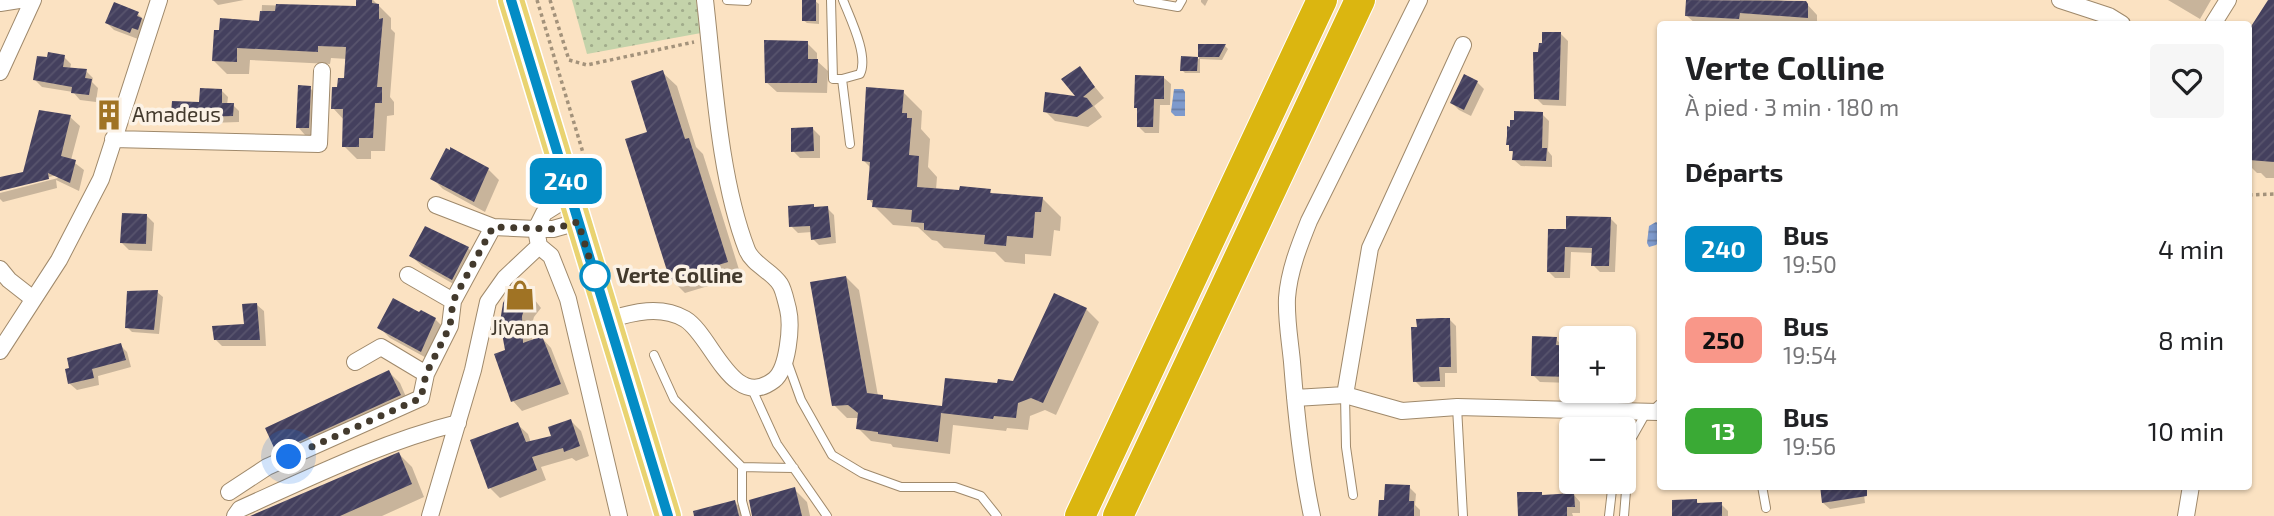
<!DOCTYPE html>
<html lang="fr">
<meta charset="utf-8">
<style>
:root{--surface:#fff;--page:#f6f6f6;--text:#202124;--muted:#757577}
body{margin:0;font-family:"Exo 2",sans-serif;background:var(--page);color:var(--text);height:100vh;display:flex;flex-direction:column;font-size:26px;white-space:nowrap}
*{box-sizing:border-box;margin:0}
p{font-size:23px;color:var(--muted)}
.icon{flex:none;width:38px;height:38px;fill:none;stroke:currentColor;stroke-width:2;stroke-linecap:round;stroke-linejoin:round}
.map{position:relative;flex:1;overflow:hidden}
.side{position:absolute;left:1657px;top:21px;width:595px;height:469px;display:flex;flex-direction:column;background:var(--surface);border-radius:7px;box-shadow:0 2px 5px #0004}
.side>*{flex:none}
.badge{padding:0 14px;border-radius:10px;font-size:24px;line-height:46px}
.buttons{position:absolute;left:1559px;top:326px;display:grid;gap:14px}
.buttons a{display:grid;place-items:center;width:77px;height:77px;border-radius:7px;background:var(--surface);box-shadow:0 2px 5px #0004;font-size:35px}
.you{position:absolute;width:35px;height:35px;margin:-18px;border:5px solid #fff;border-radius:50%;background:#1a73e8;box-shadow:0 0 0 10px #1a73e833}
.map>.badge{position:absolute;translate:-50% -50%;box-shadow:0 0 0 4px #fff}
h2{padding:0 28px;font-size:26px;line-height:63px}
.round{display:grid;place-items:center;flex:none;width:74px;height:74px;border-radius:7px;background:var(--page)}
.overview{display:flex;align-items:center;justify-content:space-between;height:119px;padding:0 28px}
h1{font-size:33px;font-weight:700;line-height:52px}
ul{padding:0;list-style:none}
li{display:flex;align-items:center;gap:21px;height:91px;padding:0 28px}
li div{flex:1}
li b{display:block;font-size:26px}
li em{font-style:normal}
li .badge{min-width:77px;font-weight:700;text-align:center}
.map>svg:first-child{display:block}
</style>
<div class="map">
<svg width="2274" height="516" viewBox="0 0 2274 516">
<defs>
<pattern id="park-dots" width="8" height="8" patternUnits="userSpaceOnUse" patternTransform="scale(1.75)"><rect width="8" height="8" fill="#c4d3aa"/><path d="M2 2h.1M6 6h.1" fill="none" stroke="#a1ac8b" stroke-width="1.8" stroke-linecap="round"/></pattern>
<pattern id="water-rules" width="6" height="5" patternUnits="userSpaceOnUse" patternTransform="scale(1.75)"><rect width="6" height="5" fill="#7e9acc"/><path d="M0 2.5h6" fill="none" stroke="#697fa6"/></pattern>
<pattern id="building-hatch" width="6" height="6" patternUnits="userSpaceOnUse" patternTransform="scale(1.75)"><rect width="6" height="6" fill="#44405e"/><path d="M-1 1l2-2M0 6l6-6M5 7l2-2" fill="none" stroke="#58546d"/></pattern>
</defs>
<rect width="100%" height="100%" fill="#fbe2c2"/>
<path fill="url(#park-dots)" d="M572 0H696L701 33 587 54Z"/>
<path fill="url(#water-rules)" d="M1174 89H1183L1185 92V116H1175L1171 112Z
M1656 222 1661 226V240L1656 245 1649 247 1647 243 1649 226Z"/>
<path fill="#0003" d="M213 0H244L218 5Z
M358 0H373L391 18V29L395 33 390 97 394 102V115L387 116 385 151H371V159H357L344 146V120L333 108 339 89 346 80 347 59 331 58 330 64 250 60 249 74H227L214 61 261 23 262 5 357 8Z
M1201 0H1208L1205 6 1201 2Z
M1688 0 1740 2V0H1777L1806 3 1817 15V24L1749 22V24H1696L1687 16Z
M2168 0H2211L2200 19Z
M2270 0H2274V178H2266L2261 173H2257L2249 165 2251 85 2249 83V53L2252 29Z
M815 1 819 4V24L807 23 803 20Z
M138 14 145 21 138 39 114 30 107 23Z
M1561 34 1568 41 1566 106 1543 105 1536 98 1540 54Z
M807 43 817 53V61L828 71 827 93 777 92 766 82Z
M1200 46H1225L1228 49 1222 60 1200 59V73H1185L1182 70V58L1199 59Z
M64 57 71 64 70 69 86 71 93 78 92 82 98 88 96 102 80 100 73 92 42 87 35 80 48 59Z
M1080 69 1104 98 1094 106 1102 117 1088 127 1055 121 1045 111 1079 98Z
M662 72 677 86 696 147 703 154 741 276 685 293 671 279 649 133Z
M1164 78 1171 84 1170 105H1160L1159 133H1145L1138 126 1139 110 1136 107Z
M1477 82 1484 89 1471 116 1459 110 1452 103Z
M310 88 317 95 316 135H305L298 127Z
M221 90 228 97 227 105H233L239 111V122L210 123 179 120 173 113 201 104Z
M903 92 922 111 921 129 930 139 928 167 937 177 936 190 990 191 993 195 1042 198 1061 217 1060 231 1054 230 1051 256 1025 254V264L1005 262 995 252 944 248 937 241 932 240 918 227 893 225 874 206 869 199 871 168 863 160Z
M1542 114 1549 121 1548 151 1552 156V167L1521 166 1514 160V154L1511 150 1515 122Z
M70 117 80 126 71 160 84 170 79 191 56 180 57 188 3 202 0 199V193L58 178 57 175 0 190V179L25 173Z
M813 129 820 136V158H800L793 151Z
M488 169 499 180 485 212 443 189 432 178Z
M827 208 834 215 836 243 819 245 813 239 812 232 798 233 791 226 816 209Z
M147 216 154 223 152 251 129 250 122 243Z
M1610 218 1617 225 1615 272H1600L1593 265V253L1571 252 1570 278H1555L1548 271 1568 231Z
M468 248 479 259 464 290 422 266 411 256Z
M846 277 859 290 878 396 887 401 943 408 998 385 1014 382 1055 295 1086 309 1099 322 1056 415 1045 410 1030 416 1028 430 1007 428 1006 431 953 425 950 454 893 447 891 444 871 441 858 428 859 418H847L834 405Z
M521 282 541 308 534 317 531 327 532 342 542 338 551 348 569 394 522 411 513 401 507 351Z
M157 292 163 297 159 334 132 332 127 327Z
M257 305 264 311 266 346H222L215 339 245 325Z
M420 314 435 319 446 330 432 361 390 338 379 327Z
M1450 320 1456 326 1457 373H1445V387H1421L1415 381Z
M1556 339 1563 347H1572V383L1540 382 1533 375Z
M120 345 127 352 131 367 98 376 99 385 77 390 70 384 67 371Z
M389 372 400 383 410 406 288 462 277 451Z
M571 421 581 431 589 456 576 461 572 458 541 467 546 480 500 498 490 488 517 424 528 434 531 443 553 437Z
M399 454 412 467 424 497 382 516H255Z
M1818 486H1863L1865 503 1830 509 1823 503 1822 491Z
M1409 487 1416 494 1415 505 1420 510V516H1380L1386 502Z
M794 489 807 502 810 516H754Z
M1541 493 1544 497 1574 495 1580 502V513H1572L1573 516H1519Z
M1696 501 1700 505 1721 504 1728 511V516H1675Z
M735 502 747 516H710Z"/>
<path fill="url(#building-hatch)" d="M356 0H372V3L379 4V19L383 18 377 87H382V103H375L373 138H359V147H342L343 109H331L332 87H337L338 78H344L346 47 318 46V52L237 48V62L212 61 214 30H219L220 18 259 21 260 11H275L276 4 356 6Z
M802 0H816V21H802Z
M1686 0 1806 1 1808 4V18L1740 13 1739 19 1685 16Z
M2268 0H2274V162L2249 160V39L2250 28Z
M114 2 139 12 137 16 142 18 138 30 132 28 130 33 105 23Z
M1542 32H1561L1559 100 1534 99 1533 52H1538L1539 43H1542Z
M764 40 808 41V59H818L817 83H765Z
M1198 44H1226L1219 57H1198Z
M48 52 65 55 63 67 87 69 85 78 92 79 89 95 71 93 72 87 33 80 37 56 47 57Z
M1181 56 1198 57 1197 71H1180Z
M1080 66 1095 87 1083 97 1087 98 1093 106 1077 117 1043 112 1045 92 1075 96 1061 79Z
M663 70 685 139 689 138 728 262 670 280 625 139 647 132 631 81Z
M1464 74 1478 81 1464 110 1450 103Z
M1135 75 1164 76V99H1154L1153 127H1137V108H1134Z
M298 85 311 86 309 128H296Z
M866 87 904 90 902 113H907V118H912L909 155 919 156 917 187 959 190 960 186 991 189 990 193 1043 197 1041 212H1035L1033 238 1007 236 1006 246 984 244 985 235 924 230V223L911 222 912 210 872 207 873 200H867L870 162 862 161Z
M200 88 222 89V103H234L233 116 202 117 171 114 172 101 199 102Z
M39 110 71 115 61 156 76 160 70 183 48 173 49 179 0 191V177L23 172Z
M1514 111 1543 112 1542 148H1547L1546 161 1512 160 1513 151H1509V145H1506L1507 136V126L1510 127V120H1514Z
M813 127 814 151 791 152V128Z
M450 147 489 168 474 202 430 179 446 148 450 150Z
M814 204V207L828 206 831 237 811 240 810 226 789 227 788 206Z
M122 213 147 214 146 244 120 243Z
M1566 216 1611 217 1609 266H1591L1592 248 1565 247 1564 272H1547L1548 229H1566Z
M425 226 469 247 452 280 409 256Z
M846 276 867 393 883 395V399L942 406 945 378 997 383 998 379 1013 381 1054 293 1087 308 1043 403 1031 398 1018 403 1016 418 994 416 993 419 941 413 938 442 878 434V432L856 429 858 413 848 405 832 406 810 282Z
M521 280 533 297 525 307 522 316 523 343 542 336 561 384 511 402 494 354 505 350 500 322 503 303 509 291Z
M158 290 154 330 125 328 127 291Z
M393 298 419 312 421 310 436 318 421 352 377 328Z
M257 303 260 340H214L212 326 244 324 242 304Z
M1441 318H1450L1451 367H1439L1440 381 1413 382 1411 327H1417L1416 319Z
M1532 336 1557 337 1556 345 1572 346V377L1531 376Z
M121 343 126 360 92 369 94 378 68 384 65 369 69 368 67 358Z
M389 370 401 395 276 452 265 428Z
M571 419 580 446 564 452 563 448 532 457 537 470 488 489 470 440 518 422 526 442 551 436 548 427Z
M399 452 412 484 340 516H250Z
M1385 484 1410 485 1409 501H1414V516H1378L1379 500H1384Z
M1820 486H1867V496L1822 503Z
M795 487 802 516H752L749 500Z
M1517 492H1542V495L1574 493 1575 507H1567V516H1518Z
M1697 499V503L1722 502V516H1672V500Z
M735 500 739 516H694L693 511Z"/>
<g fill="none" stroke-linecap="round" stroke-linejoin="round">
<g stroke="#9f896b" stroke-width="10">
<path id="lane" d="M727 0 747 1
M831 0 833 79H842L860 74C869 56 850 18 843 0
M1138 0 1178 7 1182 0
M842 79 850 144
M654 355 674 399 742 467 794 468
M787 361 801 400 832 455 862 473 901 487H955L981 496 997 516
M751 387 777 444 827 516
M1345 395 1346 447 1353 495
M1457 407 1463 516
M1618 429 1619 411
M742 467V501L746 516
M1762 486 1766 508
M1609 516 1613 481
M1624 516 1630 441 1647 411"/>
</g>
<g stroke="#9f896b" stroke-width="18">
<path id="street" d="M2060 0 2109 16 2122 24
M0 3 19 0
M2213 24 2228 0
M0 72 33 0
M113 139 319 144 322 71
M571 196 544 213 536 229H553L578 222
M436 205 493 227 536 229 539 246 551 256 568 299 619 516
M0 269 9 280 32 298
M408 275 453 301 493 227
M608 320C633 312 661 305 685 319 712 335 732 412 774 380 788 369 792 326 788 309 786 302 784 290 780 284 772 271 753 265 747 250 719 178 714 78 705 0
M0 351 59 260 101 179 159 0
M355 362 381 347 426 374 450 326 453 301
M1345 395 1402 411 1457 407 1658 412 1661 408
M1295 398 1345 395 1370 248 1463 45
M229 492 267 467 421 398 426 374
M235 516 240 509C311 477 382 442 458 423
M430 516 473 370 488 302 505 278 539 246
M1312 516C1301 465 1296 414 1292 362 1290 341 1286 319 1287 298 1289 271 1299 246 1309 221L1419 0
M2186 516 2191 486"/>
</g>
<g stroke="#fff" stroke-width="29">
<path id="primary" d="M511 0 668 516"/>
</g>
<g stroke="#fff" stroke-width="32">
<path id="highway" d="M1080 516 1322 0
M1118 516 1360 0"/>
</g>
<path stroke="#a3927b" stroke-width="3.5" stroke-dasharray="3.5 3.5" stroke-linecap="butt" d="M537 0 593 186V193
M550 0 569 60 587 65 694 42
M2249 195 2274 194"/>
<use href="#lane" stroke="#fff" stroke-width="8"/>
<use href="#street" stroke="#fff" stroke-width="16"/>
<use href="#primary" stroke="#e9d370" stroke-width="26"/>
<use href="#highway" stroke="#dbb610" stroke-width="30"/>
</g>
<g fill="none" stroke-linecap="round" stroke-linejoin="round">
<g stroke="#fff" stroke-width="16">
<path id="line" d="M511 0 668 516"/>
</g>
<use href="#line" stroke="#038cc5" stroke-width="10"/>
<path stroke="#433a2d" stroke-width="7" stroke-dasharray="0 12.6" d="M289 457 421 398 426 374 450 326 453 301 493 227 553 229 578 222 595 276"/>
</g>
<defs>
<g id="building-bare" transform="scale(2.415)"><path d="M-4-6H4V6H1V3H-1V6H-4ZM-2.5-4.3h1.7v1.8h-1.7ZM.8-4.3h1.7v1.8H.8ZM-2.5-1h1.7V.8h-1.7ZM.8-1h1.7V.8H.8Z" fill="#a07324" stroke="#fcf2e5" stroke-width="2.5" paint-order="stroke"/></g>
<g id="shop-bare" transform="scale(2.415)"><path d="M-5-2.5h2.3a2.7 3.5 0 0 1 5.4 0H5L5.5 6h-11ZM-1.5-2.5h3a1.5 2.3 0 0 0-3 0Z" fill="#a07324" stroke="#fcf2e5" stroke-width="2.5" paint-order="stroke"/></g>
</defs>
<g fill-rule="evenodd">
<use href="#building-bare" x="109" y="115"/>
<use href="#shop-bare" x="520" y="295"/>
</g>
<circle fill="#fff" stroke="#038cc5" stroke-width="3.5" cx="595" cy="276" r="14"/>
<g text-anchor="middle" stroke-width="7" stroke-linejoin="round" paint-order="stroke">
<g font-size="21" fill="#433a2d" stroke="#fcf2e5" text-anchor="start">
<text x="132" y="122">Amadeus</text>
<text x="520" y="335" text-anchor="middle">Jivana</text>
</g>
<g font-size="21" font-weight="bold" fill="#433a2d" stroke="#fcf2e5" text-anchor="start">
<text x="616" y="283">Verte Colline</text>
</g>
</g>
</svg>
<div class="buttons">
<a>+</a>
<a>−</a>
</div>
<div class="you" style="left:289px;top:457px"></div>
<b class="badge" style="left:566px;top:181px;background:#038cc5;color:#fff">240</b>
<section class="side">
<div class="overview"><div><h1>Verte Colline</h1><p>À pied · 3 min · 180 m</p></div><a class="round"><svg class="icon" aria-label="heart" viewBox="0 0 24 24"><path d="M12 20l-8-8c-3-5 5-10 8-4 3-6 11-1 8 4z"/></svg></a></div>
<h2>Départs</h2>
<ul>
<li><span class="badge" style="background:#038cc5;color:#fff">240</span><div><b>Bus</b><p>19:50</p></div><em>4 min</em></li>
<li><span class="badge" style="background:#f99789;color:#111">250</span><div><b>Bus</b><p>19:54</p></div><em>8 min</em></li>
<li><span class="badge" style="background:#3aaa35;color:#fff">13</span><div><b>Bus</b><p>19:56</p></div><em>10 min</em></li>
</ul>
</section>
</div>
